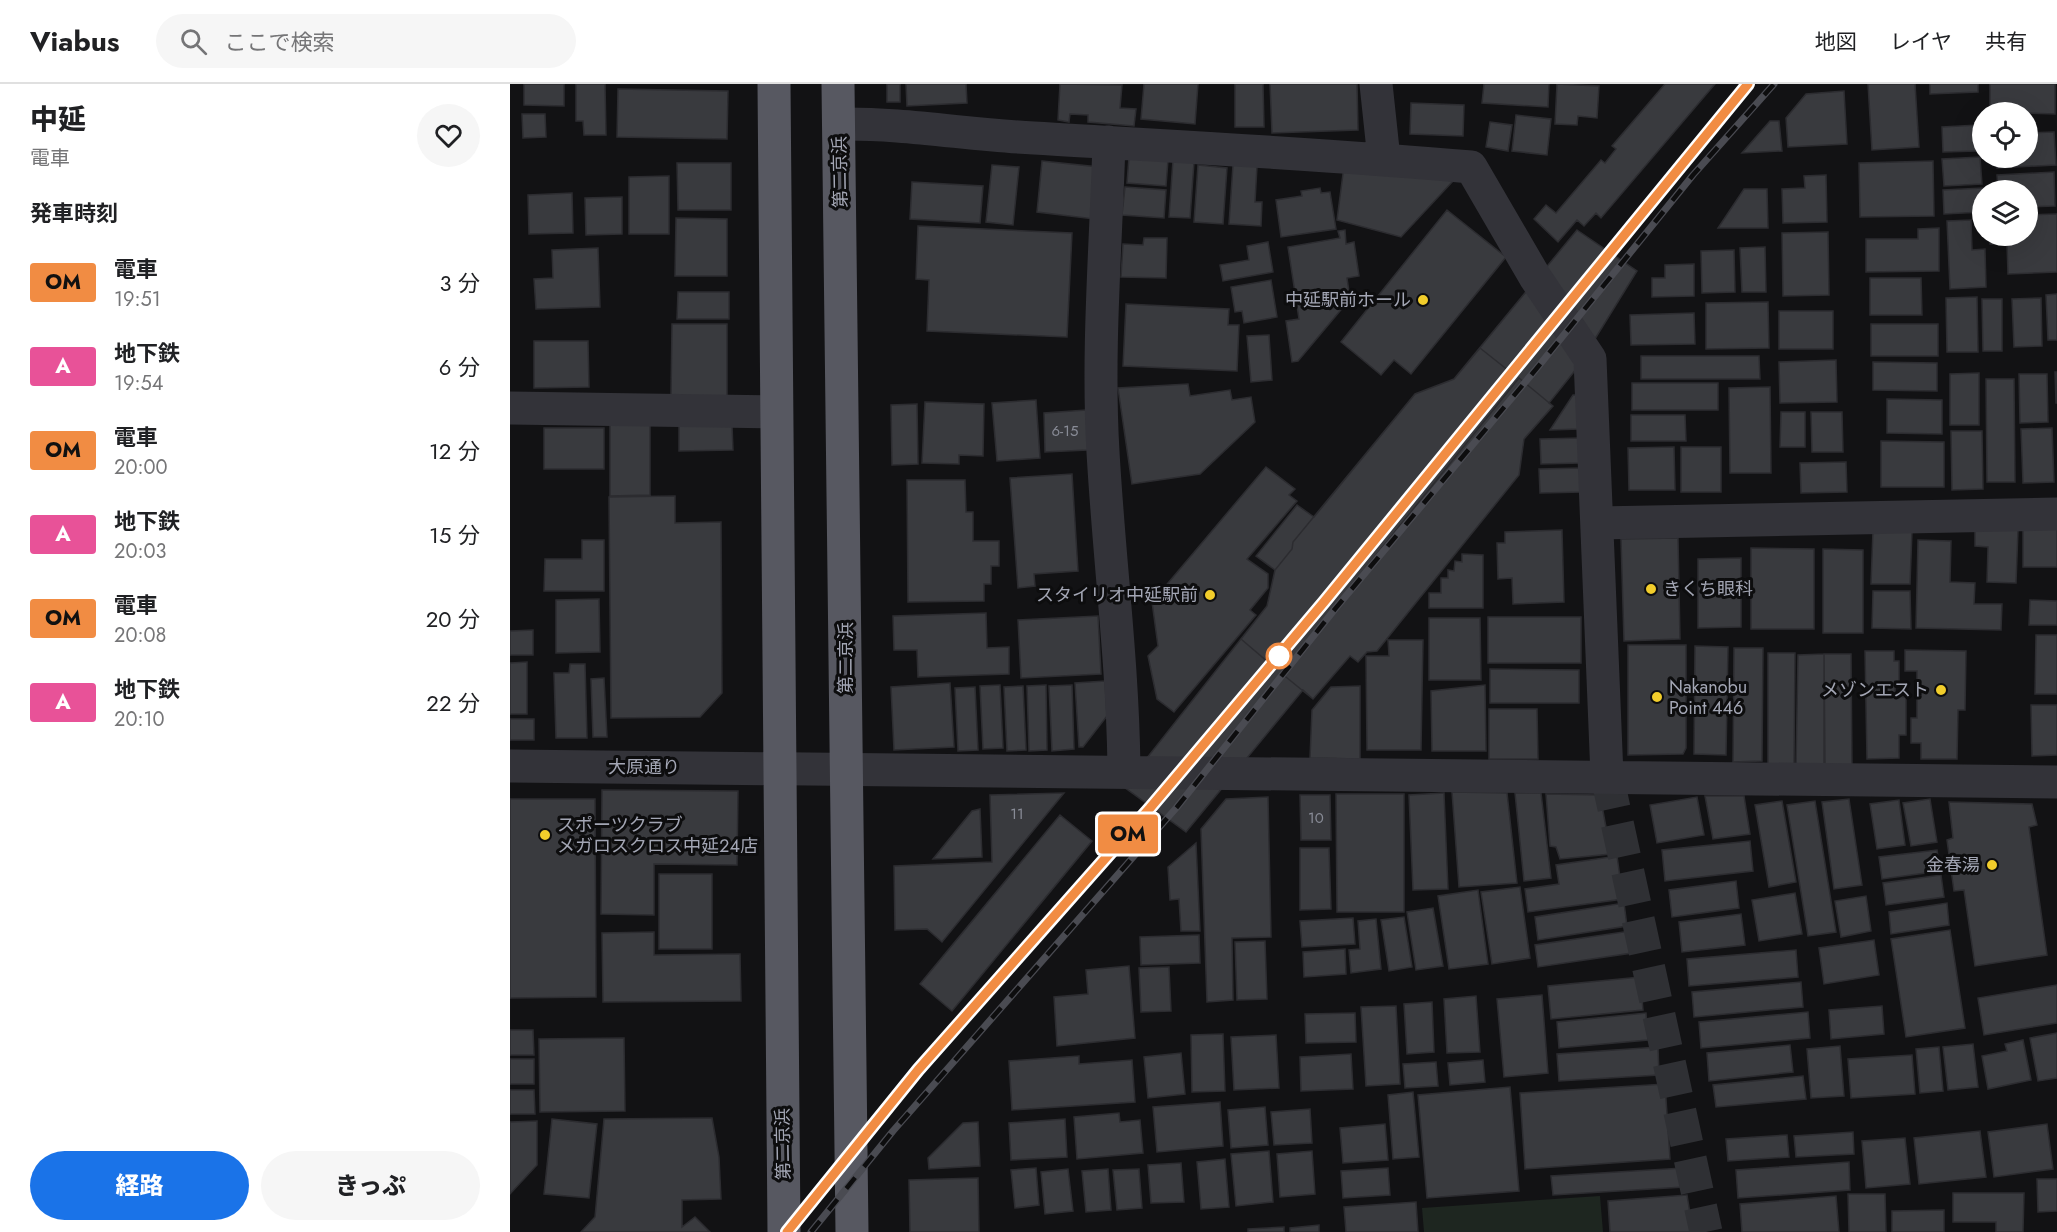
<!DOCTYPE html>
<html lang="ja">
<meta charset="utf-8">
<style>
:root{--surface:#fff;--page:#f6f6f6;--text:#202124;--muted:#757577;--line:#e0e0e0;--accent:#1a73e8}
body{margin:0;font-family:Jost,"Noto Sans JP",sans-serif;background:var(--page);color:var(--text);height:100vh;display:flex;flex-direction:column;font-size:22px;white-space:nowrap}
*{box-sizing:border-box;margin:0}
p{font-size:20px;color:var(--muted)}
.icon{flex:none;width:33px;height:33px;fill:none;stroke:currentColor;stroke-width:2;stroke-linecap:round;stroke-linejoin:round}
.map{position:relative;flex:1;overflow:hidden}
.drawer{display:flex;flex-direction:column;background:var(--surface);width:510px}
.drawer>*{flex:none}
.badge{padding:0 12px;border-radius:4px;font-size:21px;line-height:39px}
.controls{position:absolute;left:1462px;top:18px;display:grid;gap:12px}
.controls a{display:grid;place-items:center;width:66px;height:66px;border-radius:50%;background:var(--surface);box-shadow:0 6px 24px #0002;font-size:30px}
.map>.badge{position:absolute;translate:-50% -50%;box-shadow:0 0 0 3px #fff}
h2{padding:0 30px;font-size:22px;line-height:54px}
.round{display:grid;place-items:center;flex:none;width:63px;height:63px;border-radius:32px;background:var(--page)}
.headline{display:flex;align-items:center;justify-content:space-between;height:102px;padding:0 30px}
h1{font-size:28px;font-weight:800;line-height:45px}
.button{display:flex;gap:12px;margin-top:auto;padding:12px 30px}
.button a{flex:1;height:69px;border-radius:36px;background:var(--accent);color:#fff;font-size:24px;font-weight:800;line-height:69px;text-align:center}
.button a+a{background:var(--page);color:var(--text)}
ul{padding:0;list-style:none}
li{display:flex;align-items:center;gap:18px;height:84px;padding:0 30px}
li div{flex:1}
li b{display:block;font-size:22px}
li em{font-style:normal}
li .badge{min-width:66px;font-weight:700;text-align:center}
header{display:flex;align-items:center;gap:36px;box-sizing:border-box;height:84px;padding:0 30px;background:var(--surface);border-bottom:2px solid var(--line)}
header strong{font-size:28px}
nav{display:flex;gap:33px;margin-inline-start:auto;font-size:21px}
.search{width:420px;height:54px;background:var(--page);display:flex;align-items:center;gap:15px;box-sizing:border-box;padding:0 21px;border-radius:33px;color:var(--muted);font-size:22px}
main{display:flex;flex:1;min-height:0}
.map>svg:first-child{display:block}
</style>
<header>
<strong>Viabus</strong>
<div class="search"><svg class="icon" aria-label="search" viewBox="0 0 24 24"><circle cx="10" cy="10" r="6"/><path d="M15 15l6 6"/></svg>ここで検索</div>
<nav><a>地図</a><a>レイヤ</a><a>共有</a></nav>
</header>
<main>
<section class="drawer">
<div class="headline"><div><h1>中延</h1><p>電車</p></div><a class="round"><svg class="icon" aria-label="heart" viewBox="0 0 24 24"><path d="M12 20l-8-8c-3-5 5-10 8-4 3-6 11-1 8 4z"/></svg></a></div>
<h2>発車時刻</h2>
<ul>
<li><span class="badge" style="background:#f18c43;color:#111">OM</span><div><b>電車</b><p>19:51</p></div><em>3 分</em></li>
<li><span class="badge" style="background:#e85298;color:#fff">A</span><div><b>地下鉄</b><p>19:54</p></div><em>6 分</em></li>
<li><span class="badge" style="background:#f18c43;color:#111">OM</span><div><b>電車</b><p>20:00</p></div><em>12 分</em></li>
<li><span class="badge" style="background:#e85298;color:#fff">A</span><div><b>地下鉄</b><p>20:03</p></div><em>15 分</em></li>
<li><span class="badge" style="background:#f18c43;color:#111">OM</span><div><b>電車</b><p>20:08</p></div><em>20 分</em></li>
<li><span class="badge" style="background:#e85298;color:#fff">A</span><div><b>地下鉄</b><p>20:10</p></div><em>22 分</em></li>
</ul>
<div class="button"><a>経路</a><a>きっぷ</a></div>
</section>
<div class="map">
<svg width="1547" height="1148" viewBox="0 0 1547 1148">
<rect width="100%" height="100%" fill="#121214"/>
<path fill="#1e2620" d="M1090 1112 1093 1148H914L912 1124Z"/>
<path fill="#393a3e" stroke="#2c2c30" stroke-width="1.5" d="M14 0H54V22L14 21Z
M66 0H95L96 51H74L73 37H66Z
M377 0H390V18H377Z
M396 0H456L457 19 397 22Z
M550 0 612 1 610 24 626 25 624 42 578 38V31L560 30 559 38 548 36Z
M634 0H688L685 40 631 35Z
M725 0H753L754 43H725Z
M760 0H847L848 46 762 49Z
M974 0H1039L1038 23 972 19Z
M1047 0 1089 2 1087 34 1068 32 1067 41 1045 40Z
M1155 0H1205L1091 134 1086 129 1074 142 1067 136 1048 158 1024 135 1036 121 1046 129 1091 76 1095 79 1106 65 1102 62Z
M1358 0H1405L1409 63 1362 66Z
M1420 0H1468V8L1420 10Z
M1480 0H1545V30L1480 28Z
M108 5 218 7 217 55 107 53Z
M1334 7 1337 60 1278 63 1276 34 1296 10Z
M901 19 954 21 953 52 900 50Z
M12 30H35L36 53 13 54Z
M1006 31 1041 35 1037 71 1002 67Z
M1260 37H1269L1272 67 1232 69Z
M980 38 1002 41 998 67 976 63Z
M1468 41V67L1433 68 1432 43Z
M1544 48 1546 81 1487 84 1486 74H1518V49Z
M619 73 658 76 656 102 617 99Z
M1470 73 1472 100 1434 102 1432 75Z
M663 76 684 78 680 134 659 133Z
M532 77 589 83 584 135 527 128Z
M1423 77 1424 132 1350 133 1349 79Z
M167 79H221V126H168Z
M482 81 509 83 503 141 476 138Z
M688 81 717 84 713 140 684 138Z
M723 81 747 82 745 118H752L751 142 719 140Z
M834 82 943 97 891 153 827 136Z
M1544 88 1545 122 1518 123V106H1488L1487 91Z
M1316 91 1317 138 1273 139 1272 105 1295 104 1294 92Z
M159 92V150H119V93Z
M402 98 473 102 470 139 400 135Z
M615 103 656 106 654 134 612 131Z
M810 104 811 109 820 108 826 145 771 153 766 116 792 112 791 107Z
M1473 104V128L1434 130 1433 106Z
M1234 105H1257L1258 144H1208Z
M62 109 63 149 19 150 18 111Z
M112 113V150L76 151 75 114Z
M937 126 996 173 901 290 884 276 871 291 831 258Z
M1547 130V188L1498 190 1497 160H1480V152H1518V131Z
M166 134 217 135V192H165Z
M1461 136 1462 166 1475 165 1476 203 1440 205 1437 137Z
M408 142 562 149 557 253 417 247 419 196 406 195Z
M1429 144V187L1356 188V155H1408V145Z
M835 146 836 160 844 158 849 192 837 194 840 215 788 277 782 278 776 237 789 235 778 163 830 154 828 147Z
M1067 146 1127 187 1067 284 1039 319 1043 322 1014 355 1009 391 867 567 857 568 848 578 840 572 803 615 793 606 676 748 614 703 757 522 765 486 746 472 787 421 804 433 905 310 944 295Z
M1318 148 1319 211 1273 212 1272 149Z
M634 154H657L656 194 611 193 613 160 633 161Z
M758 158 763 188 713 197 710 181 739 176 737 162Z
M1255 163 1256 208H1232L1230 164Z
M88 164 90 223 26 225 24 195 43 194 42 166Z
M1224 166 1225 208 1192 209 1191 167Z
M1184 180V212L1142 213V194H1155V181Z
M1360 194H1411L1412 231H1360Z
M761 196 767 233 734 239 732 227 725 228 721 203Z
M168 208H219V235H167Z
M1547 210V256H1538L1536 211Z
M1467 213 1468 268H1437L1436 214Z
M1531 214 1532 262 1504 263 1502 215Z
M1472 215H1492V267H1473Z
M1258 218 1259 264 1196 265V219Z
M616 220 719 225 718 241H729L727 287 613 282Z
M1269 227H1323V265H1269Z
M1184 229 1185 260 1121 261 1120 231Z
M162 240H217V313L161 312Z
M1361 240H1428V272H1361Z
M759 251 762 296 741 298 737 252Z
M24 257H78L79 303 24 304Z
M970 264 1004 291 765 584 731 555 757 522 765 486 782 465 783 458 905 310 944 295Z
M1131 272H1249L1250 295H1131Z
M1326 276 1327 318 1270 319 1269 278Z
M1363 278 1427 279V307L1363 306Z
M1545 288H1547V319H1546Z
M1469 289V341H1440V290Z
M1509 290H1537L1538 338 1510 339Z
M1009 294 1043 322 1014 355 1009 391 867 567 857 568 848 578 840 572 803 615 771 589Z
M1476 295H1504L1505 398H1477Z
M1122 299H1208V326H1122Z
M678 300 680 312 720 306 722 316 741 313 745 338 690 390 622 400 608 304Z
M1260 303 1261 389H1220L1219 304Z
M1063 311H1069L1070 345 1040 346Z
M1377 315 1432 316V350L1377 349Z
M526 316 530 374 487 377 482 319Z
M415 318 474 320 473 372 449 371V380L412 379Z
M407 320 408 380 382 381 381 321Z
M576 326 578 366 535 368 534 329Z
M1271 328H1295V363H1270Z
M1301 328H1332L1333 368H1302Z
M1121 331H1175L1176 357H1121Z
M100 341H140V411L100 412Z
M169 341H222L223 366 169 367Z
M34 344H94V385H34Z
M1542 344 1544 398 1513 399 1511 345Z
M1441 347H1472L1473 405 1442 406Z
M1070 354 1071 379 1031 380 1030 355Z
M1371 357 1434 358V403H1371Z
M1164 363 1165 406H1119L1118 364Z
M1171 363H1211V408H1171Z
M1336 378 1337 408 1291 409 1290 379Z
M756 383 785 405 779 411 787 417 737 475 758 490V504L740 526 746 531 664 628 647 615 638 572 648 562 642 518Z
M1072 384 1073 408 1030 409 1029 385Z
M562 390 568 487 524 490 525 502 508 504 500 394Z
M397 396H455L456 428H463V457H489V482H481V500H474V517L398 518Z
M165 412V439L211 438 212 609 190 633 101 634 99 413Z
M1465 444 1508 446 1506 499 1477 498 1478 463 1465 462Z
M1513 445H1547V483H1513Z
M1052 446 1054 518 1003 520 1002 494 988 495 987 459H995V448Z
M1363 446 1402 447 1400 500H1361Z
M1168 454 1170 555 1114 557 1111 455Z
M72 456H94V507H34L35 475H72Z
M1408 456 1441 457 1440 498 1465 499 1464 520H1492L1491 546 1406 544Z
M1241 464 1304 465V545H1241Z
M1313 465 1353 466V549H1313Z
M952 470 973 471V524H919V509H931V494H938V486L944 487 945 477 952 478Z
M1231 474V543L1188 544V475Z
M1363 507H1400L1401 545 1362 544Z
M89 515 90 568 46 569V516Z
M1520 516 1547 517V541H1519Z
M476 529 477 564 499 563V590L408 593 407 566H384L383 532Z
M588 532 591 590 511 594 508 536Z
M978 533H1071V579H978Z
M919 534H970L971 596H919Z
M23 546V571H0V547Z
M1526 551H1547V610H1525Z
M878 556H913L911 666H857L856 572H879Z
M1118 561H1176V664L1173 670 1118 671Z
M1185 562 1218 563 1216 671 1184 670Z
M1224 564H1253L1252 677 1223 678Z
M1395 566 1456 567 1455 626H1448L1447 675H1411V659H1401V634H1407V587H1395Z
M1355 567H1384V577H1389V597H1385V612L1396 613V651H1389V674L1357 675Z
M1258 569H1285L1284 682H1258Z
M1314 570V684H1286L1288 571Z
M1314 570H1341L1342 683 1315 682Z
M17 578V630H0V579Z
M60 580H75L77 654H46L44 589H59Z
M980 585 1069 586V619H980Z
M94 594 97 653H83L81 595Z
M595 597 597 632 573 663H569L565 599Z
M440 599 444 663 384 666 381 603Z
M490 601 493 664 473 665 470 602Z
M536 601 537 666 519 667 517 602Z
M562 601 564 665 542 667 539 602Z
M975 601 976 667H922L921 607Z
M513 602 516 666 497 667 494 603Z
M850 602V675L800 674 802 626 821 603Z
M465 603 468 666 448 667 445 604Z
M1521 621H1547V671L1522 672Z
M979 625H1027L1028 675H979Z
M0 635H24V656H0Z
M92 706 228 707 227 781 144 780V831L91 830Z
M942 708 997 709 1007 799 949 803Z
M554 709 432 858 417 845 385 846 384 782 482 778 480 711Z
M934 709 938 805 903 806 899 711Z
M1005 709H1031L1041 794 1014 797Z
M826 710H894V828H827Z
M1036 710 1090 711 1101 770 1050 775 1046 763 1040 762Z
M790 711H820L821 756H791Z
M1195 712H1234L1240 750 1203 755Z
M758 713 761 853 722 854 723 916 697 918 691 745 716 715Z
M1187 713 1194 751 1147 759 1140 721Z
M0 715H85L86 913 0 914Z
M1339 715 1352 801 1324 805 1312 718Z
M1420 715 1427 758 1401 762 1393 719Z
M1389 716 1395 761 1367 765 1360 720Z
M1272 717 1286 798 1259 803 1245 721Z
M1305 717 1326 848 1298 852 1277 721Z
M1439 718 1522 720 1527 741 1519 743 1537 871 1465 882 1454 806 1444 807 1437 756 1443 754Z
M470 725 472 773 423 775 462 727Z
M550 731 582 757 442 927 410 900Z
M1240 757 1243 787 1155 797 1152 766Z
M686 759 690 847H671L669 815 660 816 658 783Z
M790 764H819L821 825 790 826Z
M1427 766 1430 787 1372 795 1369 773Z
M1107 772 1113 815 1018 828 1015 805 1049 800 1046 781Z
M149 790H202V865H149Z
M1431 791 1434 813 1376 821 1373 799Z
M1226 797 1229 824 1162 833 1159 806Z
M1010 803 1020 874 982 880 971 808Z
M968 806 978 880 939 885 928 812Z
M1285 809 1292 850 1249 857 1242 816Z
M1356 812 1361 847 1331 853 1325 817Z
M1114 819 1117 842 1028 856 1025 833Z
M1437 819 1439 841 1381 850 1379 828Z
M923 824 933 882 906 886 897 828Z
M1231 830 1235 861 1172 868 1169 838Z
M894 833 902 883 879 887 871 836Z
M843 834 845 860 792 863 790 837Z
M866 835 871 885 841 889 839 866 850 865 848 837Z
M1440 846 1455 944 1396 953 1381 855Z
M1120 847 1122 869 1028 883 1025 861Z
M144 848V871L230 870 231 917 93 918 92 849Z
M689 851 690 879 631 881 630 853Z
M1364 856 1369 891 1314 900 1309 864Z
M755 857 757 915 727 916 725 858Z
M835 865 836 890 794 893 793 868Z
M1286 866 1288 893 1179 902 1177 875Z
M619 882 625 954 547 962 544 913 578 910 576 886Z
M659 883 661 927 631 928 629 884Z
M1130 893 1133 926 1041 935 1038 902Z
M1291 898 1293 923 1184 933 1182 908Z
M1547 901V939L1474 951 1468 914Z
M1032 911 1038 989 994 993 987 915Z
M966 912 970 968 937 969 934 915Z
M922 918 924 968 897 970 894 920Z
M886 922 890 1000 856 1002 851 923Z
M1372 922 1374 950 1321 955 1319 926Z
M1298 928 1300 954 1191 964 1189 938Z
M845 929 846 958 796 959 795 930Z
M1136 929 1138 956 1049 964 1047 938Z
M0 946H23L24 971H0Z
M1547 949V994L1528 997 1520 954Z
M713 950 715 1007 682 1008 681 951Z
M766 951 769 1004 724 1006 721 953Z
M114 954 115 1027 30 1028 29 955Z
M1513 956 1521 996 1478 1005 1472 972 1497 967 1495 960Z
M1463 960 1468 1003 1438 1006 1433 963Z
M1280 961 1283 988 1199 997 1197 969Z
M1330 962 1334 1012 1301 1014 1297 965Z
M1148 963 1149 991 1049 997 1047 970Z
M1429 963 1433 1007 1410 1009 1406 965Z
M671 969 675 1010 638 1014 634 973Z
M841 970 843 1005 791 1007 790 973Z
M1402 971 1405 1010 1341 1014 1338 975Z
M569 972V980L622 976 625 1018 502 1026 499 977Z
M0 975H24V1000H0Z
M973 976 975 998 940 1001 938 979Z
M926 978 928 1002 895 1004 893 980Z
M1293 992 1296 1015 1206 1023 1203 1001Z
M1155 1000 1160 1075 1015 1085 1010 1009Z
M1000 1003 1009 1107 917 1114 908 1011Z
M0 1006H24L25 1030H0Z
M903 1008 909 1073 883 1075 878 1011Z
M710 1018 713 1062 647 1068 643 1023Z
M755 1023 758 1061 721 1064 718 1026Z
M800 1025 802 1059 764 1061 761 1028Z
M609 1029 610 1038 630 1036 633 1069 567 1075 564 1033Z
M202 1034 209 1073 211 1115 172 1116V1143L185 1133 200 1148H71L85 1133 94 1035Z
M42 1035 87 1040 79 1114 34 1110Z
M555 1035 557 1073 501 1076 499 1039Z
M27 1037V1081L0 1110V1038Z
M468 1038 470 1082 419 1085 418 1074 453 1039Z
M875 1040 878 1076 833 1079 830 1044Z
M1537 1040 1543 1085 1484 1093 1478 1048Z
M1470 1047 1476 1093 1409 1100 1404 1054Z
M1343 1048 1344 1070 1286 1073 1284 1052Z
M1277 1051 1279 1073 1218 1077 1216 1055Z
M1395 1054 1400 1100 1356 1104 1352 1057Z
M759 1067 763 1118 726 1122 721 1070Z
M802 1067 805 1110 770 1113 767 1070Z
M715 1075 719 1123 691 1125 687 1078Z
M1339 1078 1340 1106 1228 1114 1226 1086Z
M671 1079 674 1118 641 1119 638 1081Z
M526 1084 529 1121 505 1124 501 1086Z
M878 1084 880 1111 833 1114 831 1087Z
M1173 1084 1174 1103 1043 1111 1041 1092Z
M558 1085 563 1127 535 1130 531 1088Z
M598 1085 601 1126 576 1128 572 1087Z
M629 1085 632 1124 607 1126 603 1086Z
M468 1094 469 1148H400L399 1096Z
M1527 1095H1547V1127L1528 1128Z
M1443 1109H1514L1513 1148H1486V1138H1443Z
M1338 1110H1375L1376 1148H1339Z
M1177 1111 1183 1148H1100L1098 1117Z
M1326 1112 1329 1148H1232L1230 1120Z
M906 1118 908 1148H836L834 1123Z
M1434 1126V1148H1382V1127Z
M809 1141V1148H780V1144Z
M774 1143V1148H738V1145Z"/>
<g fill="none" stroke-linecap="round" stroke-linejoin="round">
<path stroke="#2f3034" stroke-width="33" stroke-dasharray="33 16" stroke-linecap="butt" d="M1097 692 1196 1148"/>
<path stroke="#333339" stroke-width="33" d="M866 0 874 75
M329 40C395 39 459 51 524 54 670 63 816 70 961 83L1025 193 1080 275 1097 692
M599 58C596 161 587 266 593 368 599 475 613 580 614 687
M0 324 266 328
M1088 439 1547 430
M0 682 1547 698"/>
<path stroke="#575861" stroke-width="33" d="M264 0 274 1148
M328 0 342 1148"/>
<g stroke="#4a4b52" stroke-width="7">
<path id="rail" d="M277 1148 408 986 640 724 814 518 1238 0
M301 1148 383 1047 667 723 825 525 1027 284 1183 91 1264 0"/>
</g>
<use href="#rail" stroke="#0d0d0e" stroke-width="4.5" stroke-dasharray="14" stroke-linecap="butt"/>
</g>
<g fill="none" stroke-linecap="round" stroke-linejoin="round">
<g stroke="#fff" stroke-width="14">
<path id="line" d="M277 1148 408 986 640 724 814 518 1238 0"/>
</g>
<use href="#line" stroke="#f18c43" stroke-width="9"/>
</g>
<g fill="#f2cd2b" stroke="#0d0d0e" stroke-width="2">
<circle cx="913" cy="216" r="6"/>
<circle cx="1141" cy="505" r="6"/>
<circle cx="700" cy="511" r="6"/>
<circle cx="1431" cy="606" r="6"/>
<circle cx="1147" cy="613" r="6"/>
<circle cx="35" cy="751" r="6"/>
<circle cx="1482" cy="781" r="6"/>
</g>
<circle fill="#fff" stroke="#f18c43" stroke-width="3" cx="769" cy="572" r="12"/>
<g text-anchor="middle" stroke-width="6" stroke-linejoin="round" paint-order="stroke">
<g font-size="15" fill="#888b96">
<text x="555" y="352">6-15</text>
<text x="507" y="735">11</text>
<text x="806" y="739">10</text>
</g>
<g font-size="18" fill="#a3a6b4" stroke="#0d0d0e">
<text transform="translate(330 88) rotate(-91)" y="6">第二京浜</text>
<text transform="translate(336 574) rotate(-90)" y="6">第二京浜</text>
<text x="134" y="689">大原通り</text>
<text transform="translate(273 1060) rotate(-91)" y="6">第二京浜</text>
</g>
<g font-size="18" fill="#a3a6b4" stroke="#0d0d0e" text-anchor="end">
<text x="901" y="222">中延駅前ホール</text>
<text x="1153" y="511" text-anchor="start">きくち眼科</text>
<text x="688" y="517">スタイリオ中延駅前</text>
<text x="1159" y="609" text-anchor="start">Nakanobu<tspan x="1159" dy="21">Point 446</tspan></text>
<text x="1419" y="612">メゾンエスト</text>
<text x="47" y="747" text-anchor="start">スポーツクラブ<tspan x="47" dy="21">メガロスクロス中延２４店</tspan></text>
<text x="1470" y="787">金春湯</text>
</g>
</g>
</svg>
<div class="controls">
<a><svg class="icon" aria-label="locate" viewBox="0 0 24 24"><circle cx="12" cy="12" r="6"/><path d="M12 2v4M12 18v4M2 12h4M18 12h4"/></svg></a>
<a><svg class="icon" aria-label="layers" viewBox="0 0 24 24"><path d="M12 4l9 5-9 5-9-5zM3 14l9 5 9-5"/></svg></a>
</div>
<b class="badge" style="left:618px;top:750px;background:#f18c43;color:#111">OM</b>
</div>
</main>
